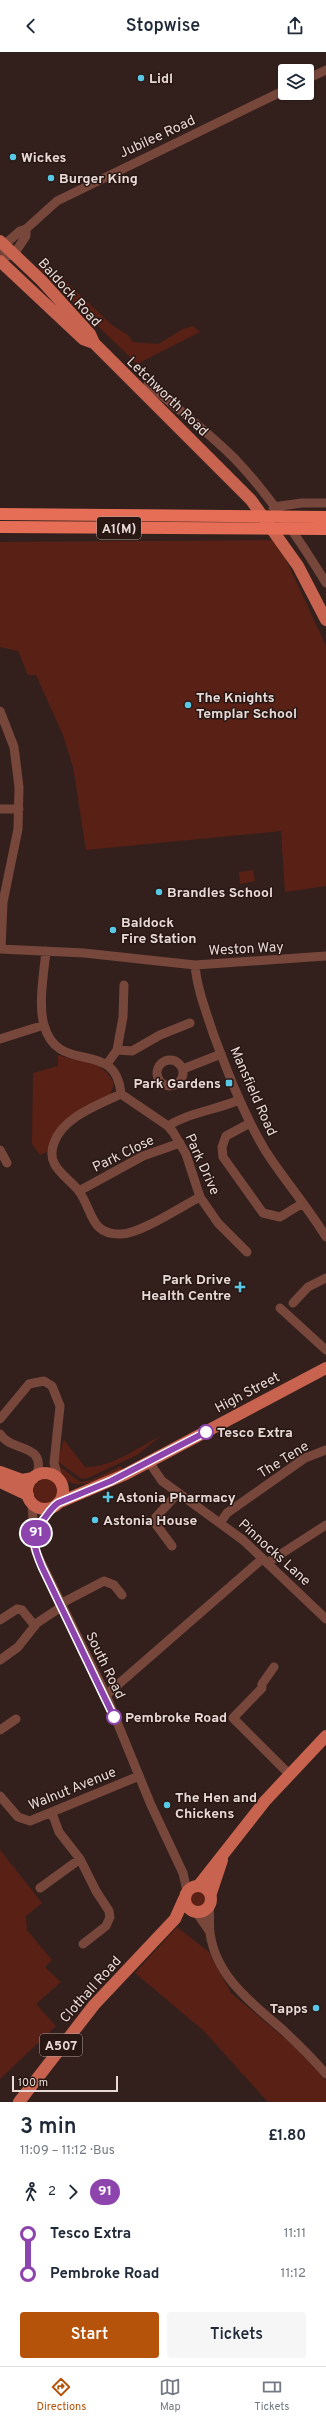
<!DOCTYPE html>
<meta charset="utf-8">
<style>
:root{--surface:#fff;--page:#f6f6f7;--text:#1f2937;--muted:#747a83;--line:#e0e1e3;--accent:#b45309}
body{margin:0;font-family:Overpass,sans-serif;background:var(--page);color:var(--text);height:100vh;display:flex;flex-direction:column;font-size:15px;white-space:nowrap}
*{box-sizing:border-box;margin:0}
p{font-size:13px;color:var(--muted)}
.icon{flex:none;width:22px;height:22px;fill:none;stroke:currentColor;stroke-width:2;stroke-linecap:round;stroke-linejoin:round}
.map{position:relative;height:2050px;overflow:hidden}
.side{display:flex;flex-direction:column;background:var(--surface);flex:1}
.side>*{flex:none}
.badge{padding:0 8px;border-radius:13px;font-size:14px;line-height:26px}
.buttons{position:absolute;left:278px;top:12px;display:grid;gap:8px}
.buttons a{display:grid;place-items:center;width:36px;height:36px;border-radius:4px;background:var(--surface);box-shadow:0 1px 3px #0004;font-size:20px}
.scale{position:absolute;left:12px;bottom:10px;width:106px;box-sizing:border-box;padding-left:4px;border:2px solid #e7d9d6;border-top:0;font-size:11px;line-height:14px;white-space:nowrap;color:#e7d9d6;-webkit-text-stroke:3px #291713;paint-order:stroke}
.map>.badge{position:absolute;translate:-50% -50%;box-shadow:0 0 0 2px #fff}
.legs{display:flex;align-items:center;gap:6px;height:44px;padding:0 20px;font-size:13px}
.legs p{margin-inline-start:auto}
.summary{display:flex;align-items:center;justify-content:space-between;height:68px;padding:0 20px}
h1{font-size:22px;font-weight:600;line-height:30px}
.button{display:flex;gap:8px;margin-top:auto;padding:8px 20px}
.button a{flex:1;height:46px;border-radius:4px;background:var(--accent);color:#fff;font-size:16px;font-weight:600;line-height:46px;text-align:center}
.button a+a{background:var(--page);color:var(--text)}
ul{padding:0 20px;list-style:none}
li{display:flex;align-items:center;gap:14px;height:40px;font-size:15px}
li i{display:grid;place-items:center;width:6px;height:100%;margin:0 5px;background:currentColor}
li i::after{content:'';width:10px;height:10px;margin:-5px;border:3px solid;border-radius:50%;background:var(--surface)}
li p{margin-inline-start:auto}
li:first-child i{background:linear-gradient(#0000 50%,currentColor 0)}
li:last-child i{background:linear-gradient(currentColor 50%,#0000 0)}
header{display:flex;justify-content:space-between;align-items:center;height:52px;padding:0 20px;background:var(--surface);font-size:18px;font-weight:600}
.dock{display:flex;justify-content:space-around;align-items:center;height:56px;border-top:1px solid var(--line);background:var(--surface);font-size:11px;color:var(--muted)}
.dock a{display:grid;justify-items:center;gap:2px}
.dock .current{color:var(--accent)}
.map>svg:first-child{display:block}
</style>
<header><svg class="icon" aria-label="back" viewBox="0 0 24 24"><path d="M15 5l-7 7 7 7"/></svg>Stopwise<svg class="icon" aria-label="share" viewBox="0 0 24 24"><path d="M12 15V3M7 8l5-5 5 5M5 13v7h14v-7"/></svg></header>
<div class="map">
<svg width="326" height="2050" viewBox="0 0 326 2050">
<rect width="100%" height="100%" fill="#33201c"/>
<path fill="#592016" d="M45 210 112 273 128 283 133 290 158 292 183 277 193 274 200 280 137 312 38 216Z
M277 488 326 594V834L285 840 281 779 86 798 73 715 63 683 36 623H28L18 599 0 595V490Z
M253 818 255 829 240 832 239 820Z
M58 1003C83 1012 99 1005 114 1031L110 1043 53 1083 47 1100 40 1103 32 1092 33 1021 58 1014Z
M162 1383 137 1403 88 1426 82 1427 57 1409 64 1388 85 1415C111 1416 139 1395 162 1383Z
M58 1413 80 1430 92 1428 121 1414 123 1417C104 1425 83 1439 64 1428Z
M33 1440a13 13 0 1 1 26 0a13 13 0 1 1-26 0Z
M0 1798 42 1851 26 1864 27 1878 52 1908 45 1915 61 1930 36 1952 56 1974 0 2027Z
M188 1847a9 9 0 1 1 18 0a9 9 0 1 1-18 0Z
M177 1875 209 1900 231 1941 295 1995 326 2029V2050H268L204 1979 135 1921Z"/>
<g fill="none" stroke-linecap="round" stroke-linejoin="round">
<path stroke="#78473c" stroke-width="9" d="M307 27 326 18
M8 204 14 202 26 184V177
M5 205 4 193 20 179 26 177 57 149 285 38
M148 332C177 356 207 379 234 406 266 439 302 491 326 531
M273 455 302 451H326
M0 659 14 695 19 735 18 777 3 850 1 897
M0 757H19
M0 897 84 901 195 913 326 904
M46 899C44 919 38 953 44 973 58 1025 116 985 121 1042L168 1074 173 1080 186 1102 200 1145 218 1171 247 1200
M195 913C197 937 206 959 213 981 228 1021 243 1061 265 1098 284 1128 308 1155 326 1185
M0 987 44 973
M117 998 123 965 124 933
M157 1021a13 13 0 1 1 26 0a13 13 0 1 1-26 0Z
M107 1012 117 998 132 999 160 983 190 971
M183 1017 221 1002
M121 1042C98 1053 63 1065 54 1091 45 1114 66 1123 78 1138 93 1157 89 1183 121 1182 140 1182 182 1154 200 1145
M250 1071 226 1084 222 1095 223 1105 263 1161 280 1165 303 1151
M168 1074C190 1060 216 1058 239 1048
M0 1098 7 1111
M79 1139 143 1104 180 1091
M293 1251 308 1235 326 1226
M280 1256 326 1298
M0 1367 29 1332 44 1329 52 1334 60 1354 54 1411 58 1426
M0 1382C12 1401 46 1390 37 1423
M149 1410 162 1429 243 1488 326 1567
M32 1451 35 1498 106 1643 151 1753 183 1821 187 1839
M220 1471 227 1461 305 1406 326 1398
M34 1484 52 1455
M172 1494 155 1471 156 1465 178 1441
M267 1511 326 1473
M60 1552 104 1529 114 1533 122 1543
M0 1568 17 1557 22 1558 35 1574
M0 1608 18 1595 37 1571 61 1555
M274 1615 262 1632V1636L233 1666 289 1722
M106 1643 262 1507
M0 1678 16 1667
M0 1744 18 1765 30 1769 139 1724
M52 1761 59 1780 80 1807 96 1839 109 1859 110 1865 106 1874 83 1892
M40 1836 80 1807
M209 1853C210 1862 209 1872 210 1881 216 1925 252 1951 283 1978 298 1992 313 2007 326 2022
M196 1860 210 1880"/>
<path stroke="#c7634f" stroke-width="12" d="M0 189 42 229 90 282 94 291
M0 209 83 287 94 291 251 448 298 514 326 568
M0 1420 22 1428 33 1426
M27 1439a18 18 0 1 1 36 0a18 18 0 1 1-36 0Z
M0 1430 28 1443
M58 1451 126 1422 326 1316
M199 1833 265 1749 326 1684
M185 1847a13 13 0 1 1 26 0a13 13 0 1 1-26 0Z
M211 1841 222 1808
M19 2050 94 1953 175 1867 184 1847"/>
<path stroke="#e66e56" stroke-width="12" d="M0 462 326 465
M0 475 326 477"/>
</g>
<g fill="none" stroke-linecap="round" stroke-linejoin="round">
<g stroke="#fff" stroke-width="9">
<path id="line-1" d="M114 1665 42 1515C33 1494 31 1488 43 1468 48 1462 51 1456 58 1451L111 1429 206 1380"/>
</g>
<use href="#line-1" stroke="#8e44ad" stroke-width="6"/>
</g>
<g fill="#59c8e4" stroke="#291713" stroke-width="1.5">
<circle cx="141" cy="26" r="4"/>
<circle cx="13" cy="105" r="4"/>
<circle cx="51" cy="126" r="4"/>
<circle cx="188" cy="653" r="4"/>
<circle cx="159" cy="840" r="4"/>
<circle cx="113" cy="878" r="4"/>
<rect x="225" y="1027" width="8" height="8" rx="2"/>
<path d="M238 1229h4v4h4v4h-4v4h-4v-4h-4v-4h4z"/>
<path d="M106 1439h4v4h4v4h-4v4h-4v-4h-4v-4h4z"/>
<circle cx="95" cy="1468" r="4"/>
<circle cx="167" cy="1753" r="4"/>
<circle cx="316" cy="1956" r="4"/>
</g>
<g fill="#fff" stroke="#8e44ad" stroke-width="2">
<circle cx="206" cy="1380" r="7"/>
<circle cx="114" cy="1665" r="7"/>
</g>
<g text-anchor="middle" stroke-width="3" stroke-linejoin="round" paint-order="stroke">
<g fill="#291713" stroke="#ae9f9c" stroke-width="1">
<rect x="97" y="465" width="44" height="22" rx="3"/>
<rect x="40" y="1982" width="42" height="22" rx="3"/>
</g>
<g font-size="13" font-weight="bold" fill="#e7d9d6">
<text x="119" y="481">A1(M)</text>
<text x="61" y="1998">A507</text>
</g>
<g font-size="14" font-weight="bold" fill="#e7d9d6" stroke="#291713" text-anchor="start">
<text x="149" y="31">Lidl</text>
<text x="21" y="110">Wickes</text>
<text x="59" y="131">Burger King</text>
<text x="196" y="650">The Knights<tspan x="196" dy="16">Templar School</tspan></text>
<text x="167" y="845">Brandles School</text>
<text x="121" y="875">Baldock<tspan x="121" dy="16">Fire Station</tspan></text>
<text x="221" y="1036" text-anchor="end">Park Gardens</text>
<text x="231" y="1232" text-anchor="end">Park Drive<tspan x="231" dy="16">Health Centre</tspan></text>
<text x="116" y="1450">Astonia Pharmacy</text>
<text x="103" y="1473">Astonia House</text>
<text x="175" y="1750">The Hen and<tspan x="175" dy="16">Chickens</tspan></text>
<text x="308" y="1961" text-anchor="end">Tapps</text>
</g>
<g font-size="14" fill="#e7d9d6" stroke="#291713">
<text transform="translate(157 84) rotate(-25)" y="5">Jubilee Road</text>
<text transform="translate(70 240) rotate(48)" y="5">Baldock Road</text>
<text transform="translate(168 344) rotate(44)" y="5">Letchworth Road</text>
<text transform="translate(246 896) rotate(-3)" y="5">Weston Way</text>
<text transform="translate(254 1039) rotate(66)" y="5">Mansfield Road</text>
<text transform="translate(123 1101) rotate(-26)" y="5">Park Close</text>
<text transform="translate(203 1112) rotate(66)" y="5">Park Drive</text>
<text transform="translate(247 1340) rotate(-28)" y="5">High Street</text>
<text transform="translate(283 1407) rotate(-32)" y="5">The Tene</text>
<text transform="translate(275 1500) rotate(42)" y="5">Pinnocks Lane</text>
<text transform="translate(106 1613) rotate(64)" y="5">South Road</text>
<text transform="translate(72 1736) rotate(-22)" y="5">Walnut Avenue</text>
<text transform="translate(90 1937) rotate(-48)" y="5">Clothall Road</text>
</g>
<g font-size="14" font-weight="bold" fill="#e7d9d6" stroke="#291713" text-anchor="start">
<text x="217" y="1385">Tesco Extra</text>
<text x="125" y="1670">Pembroke Road</text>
</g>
</g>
</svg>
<div class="buttons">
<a><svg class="icon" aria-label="layers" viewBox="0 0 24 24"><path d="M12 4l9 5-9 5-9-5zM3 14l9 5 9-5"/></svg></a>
</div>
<div class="scale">100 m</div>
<b class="badge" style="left:36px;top:1481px;background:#8e44ad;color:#fff">91</b>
</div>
<section class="side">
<div class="summary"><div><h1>3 min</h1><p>11:09 – 11:12 · Bus</p></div><b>£1.80</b></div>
<div class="legs"><svg class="icon" aria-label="walk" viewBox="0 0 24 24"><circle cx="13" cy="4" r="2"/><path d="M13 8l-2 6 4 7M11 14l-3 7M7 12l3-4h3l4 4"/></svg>2<svg class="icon" aria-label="forward" viewBox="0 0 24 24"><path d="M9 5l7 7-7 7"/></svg><b class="badge" style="background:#8e44ad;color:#fff">91</b></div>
<ul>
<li><i style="color:#8e44ad"></i><b>Tesco Extra</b><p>11:11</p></li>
<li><i style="color:#8e44ad"></i><b>Pembroke Road</b><p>11:12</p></li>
</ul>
<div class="button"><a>Start</a><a>Tickets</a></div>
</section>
<nav class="dock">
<a class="current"><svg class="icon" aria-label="directions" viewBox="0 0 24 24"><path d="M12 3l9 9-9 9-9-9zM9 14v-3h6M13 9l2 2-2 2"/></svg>Directions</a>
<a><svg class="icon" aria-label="map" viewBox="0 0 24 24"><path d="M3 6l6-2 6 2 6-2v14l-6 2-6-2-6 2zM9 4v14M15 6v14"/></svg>Map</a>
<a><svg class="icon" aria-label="tickets" viewBox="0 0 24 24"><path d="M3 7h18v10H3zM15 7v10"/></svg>Tickets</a>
</nav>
